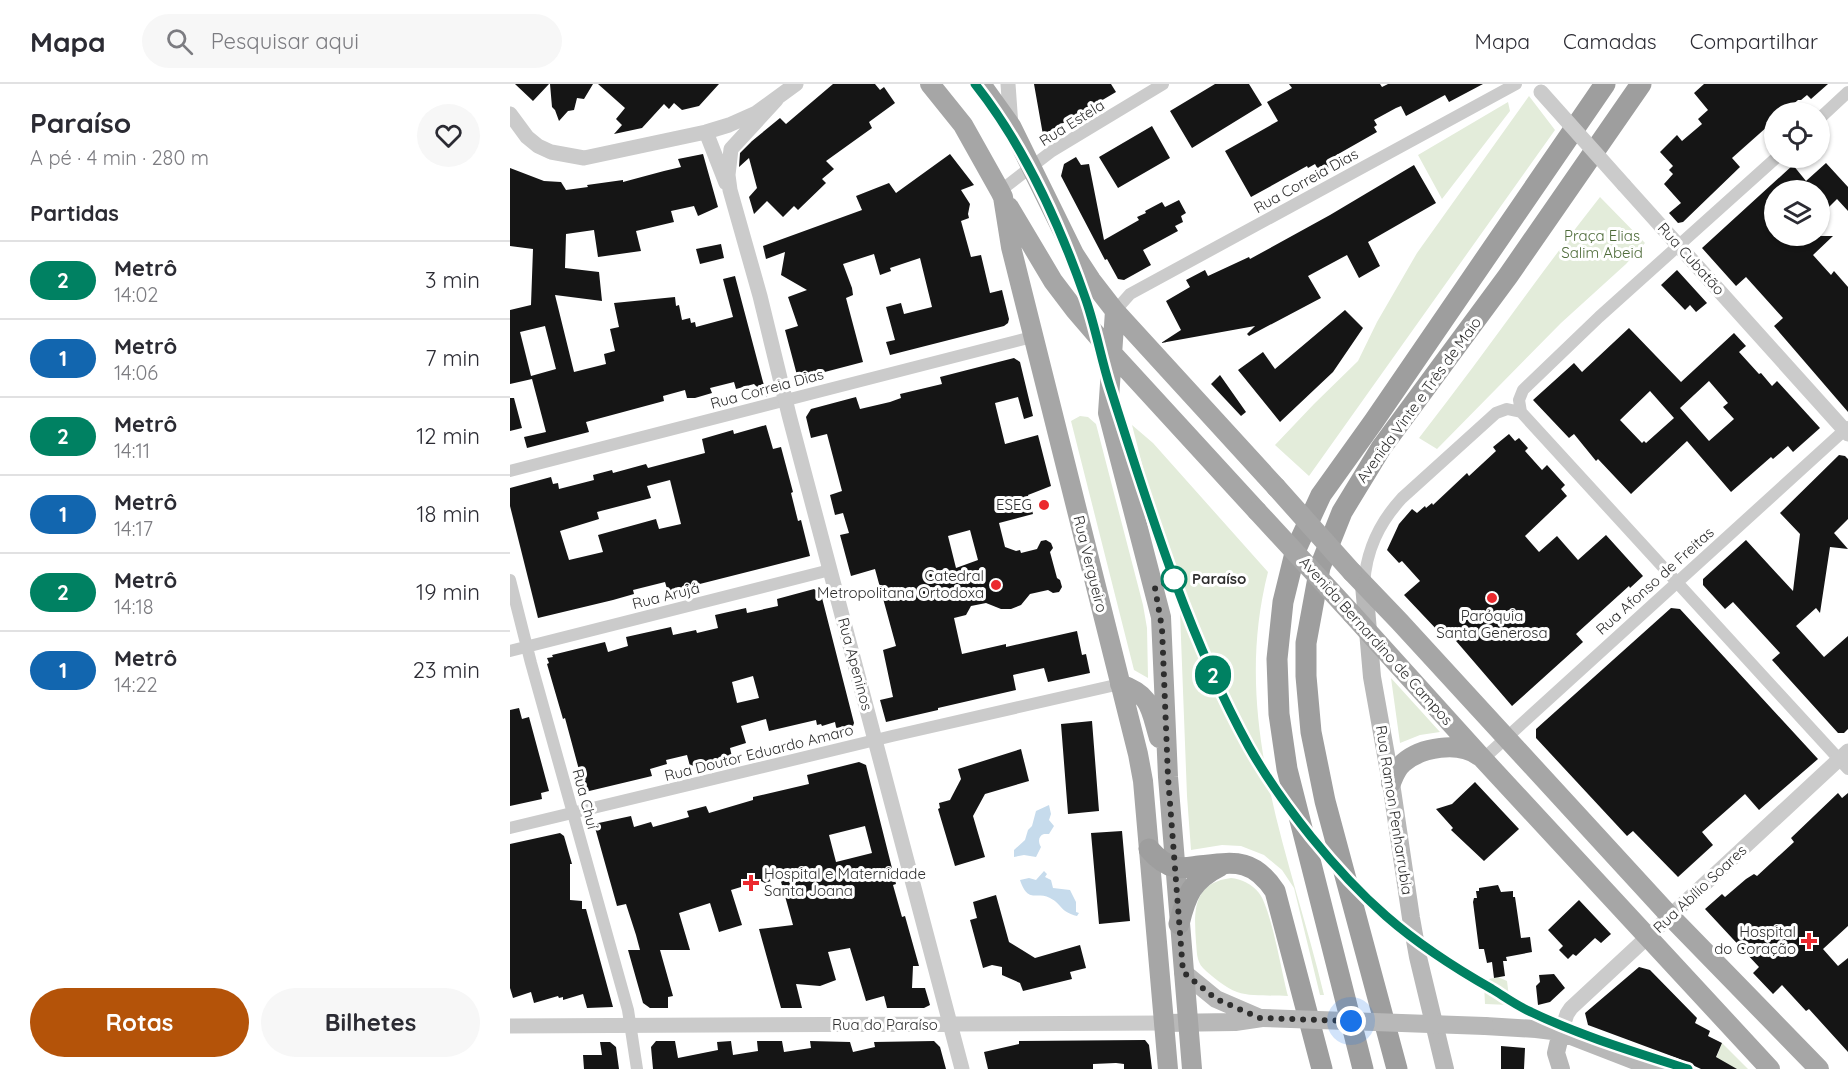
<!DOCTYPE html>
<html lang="pt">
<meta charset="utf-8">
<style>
:root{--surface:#fff;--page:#f7f7f7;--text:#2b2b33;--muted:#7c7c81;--line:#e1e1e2;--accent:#b45309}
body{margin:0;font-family:Quicksand,sans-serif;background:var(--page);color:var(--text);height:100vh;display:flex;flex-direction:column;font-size:22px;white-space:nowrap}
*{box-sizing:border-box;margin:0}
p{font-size:20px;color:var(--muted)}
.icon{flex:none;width:33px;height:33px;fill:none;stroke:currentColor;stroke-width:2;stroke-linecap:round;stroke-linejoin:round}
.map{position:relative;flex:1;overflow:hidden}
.sheet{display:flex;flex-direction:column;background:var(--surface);width:510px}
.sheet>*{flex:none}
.badge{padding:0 12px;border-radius:20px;font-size:21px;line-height:39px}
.controls{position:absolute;left:1254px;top:18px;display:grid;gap:12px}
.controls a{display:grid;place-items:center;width:66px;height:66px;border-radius:50%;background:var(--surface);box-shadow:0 2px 4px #0004;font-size:30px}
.you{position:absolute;width:30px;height:30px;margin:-15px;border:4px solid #fff;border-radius:50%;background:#1a73e8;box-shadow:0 0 0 9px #1a73e833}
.map>.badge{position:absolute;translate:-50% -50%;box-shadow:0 0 0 3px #fff}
h2{padding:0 30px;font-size:22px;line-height:54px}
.round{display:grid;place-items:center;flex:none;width:63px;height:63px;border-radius:32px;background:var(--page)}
.head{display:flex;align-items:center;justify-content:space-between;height:102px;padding:0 30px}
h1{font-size:28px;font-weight:700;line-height:45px}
.primary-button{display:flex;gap:12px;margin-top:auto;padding:12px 30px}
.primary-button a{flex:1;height:69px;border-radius:36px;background:var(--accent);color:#fff;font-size:24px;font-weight:700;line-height:69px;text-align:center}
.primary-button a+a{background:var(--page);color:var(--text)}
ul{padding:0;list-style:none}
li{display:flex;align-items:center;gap:18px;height:78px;padding:0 30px;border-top:2px solid var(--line)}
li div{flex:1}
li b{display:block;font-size:22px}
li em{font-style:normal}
li .badge{min-width:66px;font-weight:700;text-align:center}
header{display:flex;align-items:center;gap:36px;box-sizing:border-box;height:84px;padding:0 30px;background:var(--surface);border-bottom:2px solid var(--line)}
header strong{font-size:28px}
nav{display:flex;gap:33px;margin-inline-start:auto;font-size:21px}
.search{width:420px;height:54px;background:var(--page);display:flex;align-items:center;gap:15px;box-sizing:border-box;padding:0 21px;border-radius:33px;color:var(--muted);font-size:22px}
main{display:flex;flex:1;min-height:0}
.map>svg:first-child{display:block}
</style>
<header>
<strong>Mapa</strong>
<div class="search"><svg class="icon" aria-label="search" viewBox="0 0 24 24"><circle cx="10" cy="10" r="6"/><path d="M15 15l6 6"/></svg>Pesquisar aqui</div>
<nav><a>Mapa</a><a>Camadas</a><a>Compartilhar</a></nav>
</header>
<main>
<section class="sheet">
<div class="head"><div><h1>Paraíso</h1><p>A pé · 4 min · 280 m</p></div><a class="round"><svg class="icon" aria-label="heart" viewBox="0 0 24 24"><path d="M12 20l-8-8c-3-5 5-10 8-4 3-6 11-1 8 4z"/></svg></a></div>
<h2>Partidas</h2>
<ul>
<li><span class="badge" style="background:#008162;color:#fff">2</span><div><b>Metrô</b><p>14:02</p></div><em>3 min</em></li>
<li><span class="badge" style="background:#1266af;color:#fff">1</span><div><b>Metrô</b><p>14:06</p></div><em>7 min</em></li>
<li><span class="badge" style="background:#008162;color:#fff">2</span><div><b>Metrô</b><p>14:11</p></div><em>12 min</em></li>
<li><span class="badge" style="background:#1266af;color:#fff">1</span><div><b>Metrô</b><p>14:17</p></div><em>18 min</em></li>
<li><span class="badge" style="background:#008162;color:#fff">2</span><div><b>Metrô</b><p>14:18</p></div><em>19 min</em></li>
<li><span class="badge" style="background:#1266af;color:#fff">1</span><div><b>Metrô</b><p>14:22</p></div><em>23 min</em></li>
</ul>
<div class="primary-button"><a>Rotas</a><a>Bilhetes</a></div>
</section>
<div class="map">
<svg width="1338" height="985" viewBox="0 0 1338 985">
<rect width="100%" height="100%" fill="#fff"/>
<path fill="#e3ecda" d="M1019 12 1045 46 799 392 765 361 804 320 848 277 867 238 907 169Z
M998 18 1000 27 932 115 908 71Z
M1090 113 1135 159 1116 180 1051 239 927 365 909 354C971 275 1028 192 1090 113Z
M570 332 578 333 586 340 633 521 637 544 638 594 624 586 561 337Z
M622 341 643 359 758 488C720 637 780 769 814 911H810L784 804 772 786 754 771 731 762 712 761 681 766 677 712 670 528Z
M881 594 930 648 910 651 890 659Z
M721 794C731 795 742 800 749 809 761 824 772 890 778 912 762 911 742 913 727 908 716 904 701 892 693 884 686 877 687 866 686 858 684 828 682 799 721 794Z
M988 893 997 897 1000 921 975 920 974 900 979 895Z
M1212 959 1238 985H1202Z"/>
<path fill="#c6dbec" d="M539 721 541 730 539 736 544 742 539 750H534C528 752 528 758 531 763L526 773 514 771 504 773V766L515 756 518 746 522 742 526 727Z
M534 787 537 790 535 793 541 796 543 804 560 806 566 818V828L569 829 567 832C550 828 552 820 540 814 526 807 518 820 510 796L519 794 526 796Z"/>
<path fill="#151515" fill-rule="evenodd" d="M5 0H39L23 17Z
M40 0H83L74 15 67 14 64 26 58 27 49 37 45 26 42 23Z
M88 0H209L189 22 172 26 164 19 159 25 154 20 132 44 104 50 112 41 106 35 115 24Z
M323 0H365L370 6 374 3 385 19 359 38 362 44 316 77 324 85 312 95 316 99 288 126 284 122 273 133 257 117 244 130 239 113 247 104 239 74 229 83 230 69 242 57 270 34 276 40Z
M524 0H601L606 8 533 51Z
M705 0H739L752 21 682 64 660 27Z
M779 0H870L872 3 878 0H973L939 18 935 11 896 32 891 22 886 24 864 36 867 41 864 43 867 48 816 77 819 83 810 89 805 80 798 84 797 82 741 113 715 67 768 37 757 18 782 4Z
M1194 0H1318L1301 15 1297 11 1291 16H1288L1274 28H1264V50L1258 42 1222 74 1230 83 1173 138 1168 139 1159 129 1171 119 1154 100 1163 90 1159 86 1163 82 1150 68 1167 51 1172 57 1192 40 1188 35 1198 26 1184 9Z
M642 42 660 74 608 104 589 73Z
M193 70 208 123 188 132 184 122 161 127 164 138 126 147 131 167 88 173 84 146 56 150 55 184 89 188 92 217 45 211 64 288 96 280 94 270 105 267 100 245 109 243 104 219 165 213 166 222 169 221 172 236 180 234 181 239 185 238 186 243 223 233 213 195 225 192 257 313 244 300 226 305 224 298 200 304 202 309 185 314H177L175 306 153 312 154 317 76 338 79 348 17 364 14 353 36 348 22 295 0 300V226L21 221 23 165 0 162V84L34 97 51 98 56 106 78 103 77 101 113 96V98L154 87 171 83 168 75ZM35 242 46 285 21 292 10 248Z
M440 70 464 101 451 106 460 120 458 130 459 134 451 137 461 173 471 171 480 209 492 206 499 235 498 239 494 242 380 271 376 258 385 256 376 223 391 219 394 230 422 223 410 174 380 184 381 187 370 191 364 170 333 180 342 204 343 211 336 214 353 278 288 295 275 246 288 242 278 213 297 206 271 191 275 168 256 175 253 162 352 126 346 112 379 99 386 109Z
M566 73 571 81 579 80 594 156 629 136 627 133 636 129 635 127 652 118 655 123 669 116 676 129 671 132 673 138 665 142 668 147 633 166 641 181 614 196 608 195 597 175 595 176 551 92 554 80Z
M1316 79 1338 103V127L1327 115 1310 132V106H1264V152H1323L1303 171 1321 191 1324 187 1338 203V328L1264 242 1273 234 1236 193 1226 202 1192 164 1283 81 1296 97Z
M904 81 926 119 858 158 870 182 849 194 837 171 798 192 811 214 739 252 737 250 745 242 651 259 671 246 656 217 680 203 676 196 695 186 698 192 739 173 740 175 820 131Z
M211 160 214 174 190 180 186 165Z
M1167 186 1197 219 1186 228 1180 221 1175 226 1151 201Z
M835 226 853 244 823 288 770 338 728 286 753 268 765 285Z
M1119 244 1171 298 1224 249 1236 262 1229 268 1249 290 1251 289 1262 302 1267 297 1310 344 1283 368 1278 362 1263 375 1261 373 1221 408 1177 357 1121 410 1088 375 1086 377 1064 350 1059 354 1023 316 1064 279 1072 288ZM1199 297 1218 319 1213 323 1224 335 1199 357 1170 324ZM1140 307 1164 334 1136 359 1134 357 1132 359 1110 336Z
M504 274 510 278 523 332 514 335 508 313 485 319 495 360 528 351 541 402 518 411 523 430 489 439 495 463 506 467 510 466 511 469 527 465 531 457 536 456 541 459 543 464 540 468 547 494 550 496 552 503 549 508 543 509 538 506 520 510 511 521 501 525H491L476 519 461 522 456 531 444 534 452 570 496 560V563L567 547 572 571 576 570 580 589 538 598 534 584 503 591 506 606 428 624V626L376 638 370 616 383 613 373 566 386 562 365 485 341 492 330 451 339 449 333 429 325 431 320 411 332 407 317 350 301 354 296 333 301 325 346 313 350 325 380 318 391 314 390 310 432 300 430 293ZM460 446 468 476 446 484 438 452Z
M710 291 736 328 731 332 701 300Z
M0 314H4L12 344 0 347Z
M256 341 263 365 271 363 283 408 281 409 288 437 291 436 300 472 158 508 155 498 123 506 124 510 103 516 28 534 0 422V404L41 393 43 400 48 399 49 405 84 396 83 391 102 386 103 389 136 380 138 384 195 369 192 355 223 346 224 350ZM160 396 171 440 149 445 146 435 88 451 93 468 59 476 50 447 89 435 87 428 141 414 137 402Z
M999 350 1005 357 1009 354 1018 364 1015 367 1032 386 1037 381 1055 401 1051 405 1057 412 1015 452 1029 468 1047 452 1068 476 1096 451 1133 492 1120 504 1119 502 1066 550 1073 558 1002 622 934 543 929 548 894 511 910 497 892 477 889 479 877 466 889 440 902 425 907 429 915 422 916 424 922 419 923 421 957 389 959 392 986 367 983 363Z
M1329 371 1335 372 1338 375V435L1324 449 1338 465 1320 463 1310 529 1306 524 1286 542 1314 573 1338 552V645L1334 649H1328L1262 576 1270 569 1223 518 1215 525 1193 501V495L1236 456 1283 507 1290 450 1270 429Z
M304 505 311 510 344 639 342 645 327 648 325 638 312 642 311 640 307 641 306 636 259 647 256 635 231 642 236 659 220 664 222 673 180 682 177 671 156 676 157 680 140 685 142 692 75 708 55 634 53 635 37 580 39 579 37 574 43 573 42 571 95 558 98 568 118 562 116 553 161 543 163 551 186 546 187 549 208 544 205 531 236 524 237 529 268 522 267 515ZM243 592 249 614 227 619 222 598Z
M1161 524 1170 525 1308 675 1249 726 1235 710 1192 748 1203 761 1168 793 1123 747 1117 752 1026 654V645Z
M9 624 12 635 19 633 39 707 31 709 32 715 0 722V626Z
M582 637 589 727 558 730 551 640Z
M511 665 519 697 475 710 463 732 475 773 445 782 428 725 430 724 429 719 440 716 451 695 448 685Z
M349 678 356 681 386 800 383 801 392 833 395 832 409 882H403L402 904H415L420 921 414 924H377L374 912 356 917 340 864 318 868 326 896 310 902 286 900 292 924H271L249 845 283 841 270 794 255 799 251 797 221 806 232 841 209 848 200 819 169 829 180 866H150L163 912 158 913V924H140L133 919 118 866H130L126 851 116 820 107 822 84 740 121 732 124 743 141 738 143 743 179 733 177 727 196 722 199 729 243 716V713L299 700 297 691ZM355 742 362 769 326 778 319 751Z
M965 698 1009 745 974 777 941 746 943 744 926 725 942 720Z
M1328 709 1332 714 1338 709V842L1313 865 1328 882 1338 874V968L1299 925 1296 927 1272 901 1263 910 1243 889 1249 883 1195 825 1212 810 1215 813 1236 795 1244 790 1247 792 1284 758 1281 754Z
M612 747 620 837 589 840 581 749Z
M50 749 54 752 62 780H60V816L72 817V825H76L103 923 77 924 73 910 53 916V913L49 914 48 912 24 919 21 908 3 914 0 904V760Z
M988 801 991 808 1003 807V813H1005L1011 854 1020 853 1022 868 996 873 997 877H993L995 892 984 894 982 878 977 879 974 865H969L963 818 964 814H967L966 807H969V804Z
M486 811 499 858 525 874 570 861 576 884 560 888 562 895 513 907 510 899 492 891V883L482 881 473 884 460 836 467 834 463 818Z
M1069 816 1101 850 1091 859 1085 854 1066 872 1063 870 1058 875 1049 866 1053 862 1038 846Z
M1129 883 1140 886 1187 934 1185 939 1200 947 1198 952 1212 959 1206 973 1227 985H1191L1167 974 1078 941 1075 929Z
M1044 890 1055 904 1040 918 1028 921 1026 902 1030 898 1029 891Z
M635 956 639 961 642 985H614V980L606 979 583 980V985H478L474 968 509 960V957Z
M146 957H165L168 974 208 966 207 958 221 957 223 971 248 967 247 957H272L274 968 301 964 300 957 340 958 343 968 365 963 364 958 424 957 430 963 436 985H143L141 963Z
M90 958H100L106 963 109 985H74L73 971H92Z
M991 962 1015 964 1014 985H991Z"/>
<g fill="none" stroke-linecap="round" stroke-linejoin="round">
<path stroke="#cbcbcb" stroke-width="12" d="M1310 34 1338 8
M490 107 542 67 653 0
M605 227 620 210 1006 0
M1011 328 1338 685
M1011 328 1009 316 1013 306 1089 233 1266 74
M0 387 522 253
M0 496 21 579 118 926 127 985
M854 501C856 466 869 439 892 414L986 329 997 325 1011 328
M0 567 320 486
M973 675 1338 343
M0 744 382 652 610 600"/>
<path stroke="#cbcbcb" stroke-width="15" d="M498 0 501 42
M266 16 221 65 218 91 220 106 250 212 279 331 452 985
M0 30 17 53 28 62 41 68 74 74 196 48 219 41 246 29 286 0
M196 48 216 99
M1114 101 1338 350
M0 942 653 939
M1051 948 1057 930 1061 924 1338 667"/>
<path stroke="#b8b8b8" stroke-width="18" d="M854 501 862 593 881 699 901 834 908 873 935 985
M673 888 706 915 750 934
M653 939 725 938 752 934
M975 942 1026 945 1051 948 1146 985
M1051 985 1046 969 1051 948"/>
<path stroke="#a6a6a6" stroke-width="20" d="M420 0 453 41 490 107 493 113 501 163 628 670 633 697 658 985
M471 0 501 42 564 170 581 196 605 227 766 403
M499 123 543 197 565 226 602 269 747 427
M605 227 598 329 651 533 658 693 682 985
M842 488 889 537 1160 832 1309 985
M842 530 973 675 1260 985
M610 600C642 611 640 625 649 654
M881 699C884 692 886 685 893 679 911 663 949 657 969 672"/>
<path stroke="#9e9e9e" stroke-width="21" d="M639 765C646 773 655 781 665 783 673 785 681 783 689 782 725 778 743 774 765 807L812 985
M669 840C676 811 682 796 710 782
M853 985 777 685 769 630 767 575 773 518 786 465 811 411 864 337 1095 0
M887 985 815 717 801 648 796 592V559L810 483 832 428 871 364 998 192 1131 0"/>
<path stroke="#cbcbcb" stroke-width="15" d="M1031 8 1114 101"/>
<path stroke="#b8b8b8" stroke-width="18" d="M752 934 975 942"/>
<path stroke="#a6a6a6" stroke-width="20" d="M766 403 842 488
M747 427 842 530"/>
</g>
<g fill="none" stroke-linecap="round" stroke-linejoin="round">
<g stroke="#fff" stroke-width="14">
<path id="line" d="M465 0C515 63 550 141 576 216 586 245 591 275 600 303 639 425 677 550 739 663 772 721 826 788 876 832 908 860 945 884 982 905 995 913 1007 922 1021 928 1071 952 1125 968 1178 985"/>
</g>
<use href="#line" stroke="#008162" stroke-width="9"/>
<path stroke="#2e2e2e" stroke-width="6" stroke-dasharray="0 10.8" d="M664 495 645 504 652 544 658 693 673 888 706 915 750 934 841 937"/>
</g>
<g fill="#eb292e" stroke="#fff" stroke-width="2">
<circle cx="534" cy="421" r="6"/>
<circle cx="486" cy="501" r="6"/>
<circle cx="982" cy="514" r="6"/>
<path d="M238 790h6v6h6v6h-6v6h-6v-6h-6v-6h6z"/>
<path d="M1296 848h6v6h6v6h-6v6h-6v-6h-6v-6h6z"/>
</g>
<circle fill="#fff" stroke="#008162" stroke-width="3" cx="664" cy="495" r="12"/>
<g text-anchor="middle" stroke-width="6" stroke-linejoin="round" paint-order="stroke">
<g font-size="15" fill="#2e2e2e" stroke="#fff">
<text transform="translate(562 39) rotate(-32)" y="5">Rua Estela</text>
<text transform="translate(796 97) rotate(-29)" y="5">Rua Correia Dias</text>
<text transform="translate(1181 175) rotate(48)" y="5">Rua Cubatão</text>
<text transform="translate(257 305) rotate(-15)" y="5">Rua Correia Dias</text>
<text transform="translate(909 316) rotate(-54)" y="5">Avenida Vinte e Três de Maio</text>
<text transform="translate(580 480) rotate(76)" y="5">Rua Vergueiro</text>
<text transform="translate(1145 497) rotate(-42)" y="5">Rua Afonso de Freitas</text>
<text transform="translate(156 512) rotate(-14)" y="5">Rua Arujá</text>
<text transform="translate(866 557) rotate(48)" y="5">Avenida Bernardino de Campos</text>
<text transform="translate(345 580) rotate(75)" y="5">Rua Apeninos</text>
<text transform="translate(249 669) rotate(-14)" y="5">Rua Doutor Eduardo Amaro</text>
<text transform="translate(75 715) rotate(75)" y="5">Rua Chuí</text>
<text transform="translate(884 726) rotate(81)" y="5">Rua Ramon Penharrubia</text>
<text transform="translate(1190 805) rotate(-43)" y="5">Rua Abílio Soares</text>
<text x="375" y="946">Rua do Paraíso</text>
</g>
<g font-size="15" fill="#4e6b39" stroke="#fff">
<text x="1092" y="157">Praça Elias<tspan x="1092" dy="17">Salim Abeid</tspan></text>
</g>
<g font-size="15" fill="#2e2e2e" stroke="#fff" text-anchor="end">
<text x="522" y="426">ESEG</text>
<text x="474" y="497">Catedral<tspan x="474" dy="17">Metropolitana Ortodoxa</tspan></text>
<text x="982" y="537" text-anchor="middle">Paróquia<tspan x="982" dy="17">Santa Generosa</tspan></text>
<text x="254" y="795" text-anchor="start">Hospital e Maternidade<tspan x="254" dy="17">Santa Joana</tspan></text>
<text x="1286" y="853">Hospital<tspan x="1286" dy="17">do Coração</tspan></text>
</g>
<g font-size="15" font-weight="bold" fill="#2e2e2e" stroke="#fff" text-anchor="start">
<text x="682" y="500">Paraíso</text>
</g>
</g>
</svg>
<div class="controls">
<a><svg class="icon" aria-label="locate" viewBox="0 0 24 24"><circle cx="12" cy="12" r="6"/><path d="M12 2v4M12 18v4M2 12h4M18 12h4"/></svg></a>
<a><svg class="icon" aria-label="layers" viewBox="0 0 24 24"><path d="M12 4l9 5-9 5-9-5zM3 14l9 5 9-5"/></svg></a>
</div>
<div class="you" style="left:841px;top:937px"></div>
<b class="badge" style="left:703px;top:591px;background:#008162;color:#fff">2</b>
</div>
</main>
